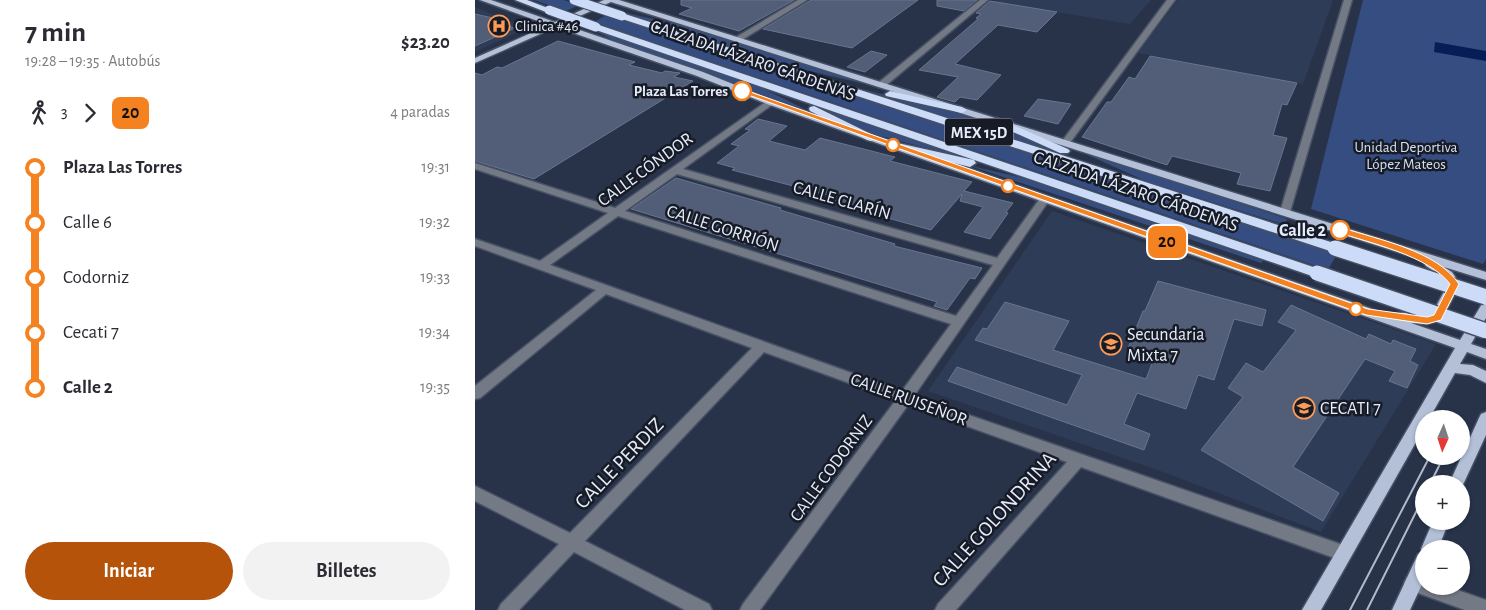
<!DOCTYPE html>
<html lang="es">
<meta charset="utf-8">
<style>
:root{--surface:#fff;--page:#f2f2f3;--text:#2b2b33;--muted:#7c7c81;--accent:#b45309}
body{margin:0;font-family:"Alegreya Sans",sans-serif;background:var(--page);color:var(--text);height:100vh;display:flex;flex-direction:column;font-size:19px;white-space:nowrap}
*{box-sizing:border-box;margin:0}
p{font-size:16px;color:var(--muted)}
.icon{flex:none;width:28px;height:28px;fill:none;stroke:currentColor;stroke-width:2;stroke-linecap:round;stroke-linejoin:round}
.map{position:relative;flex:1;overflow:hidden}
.side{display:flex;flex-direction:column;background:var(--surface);width:475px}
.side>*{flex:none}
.badge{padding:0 10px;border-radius:8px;font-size:18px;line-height:32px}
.needle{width:32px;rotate:183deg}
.buttons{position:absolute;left:940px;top:410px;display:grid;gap:10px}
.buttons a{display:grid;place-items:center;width:55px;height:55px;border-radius:50%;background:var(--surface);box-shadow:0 1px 4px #0004;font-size:25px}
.map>.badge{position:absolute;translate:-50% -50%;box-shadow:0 0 0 2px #fff}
.legs{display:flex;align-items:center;gap:8px;height:55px;padding:0 25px;font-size:16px}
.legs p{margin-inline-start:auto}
.overview{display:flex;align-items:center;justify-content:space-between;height:85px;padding:0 25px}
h1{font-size:28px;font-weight:700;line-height:38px}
.cta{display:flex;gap:10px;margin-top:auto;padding:10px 25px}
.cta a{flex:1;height:58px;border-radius:30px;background:var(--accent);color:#fff;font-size:20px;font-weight:700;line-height:58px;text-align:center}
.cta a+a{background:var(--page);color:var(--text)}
ul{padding:0 25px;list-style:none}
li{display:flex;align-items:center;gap:18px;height:55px;font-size:19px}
li i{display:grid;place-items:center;width:8px;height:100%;margin:0 6px;background:currentColor}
li i::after{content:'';width:12px;height:12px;margin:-6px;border:4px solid;border-radius:50%;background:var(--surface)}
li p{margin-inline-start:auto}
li:first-child i{background:linear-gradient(#0000 50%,currentColor 0)}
li:last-child i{background:linear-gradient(currentColor 50%,#0000 0)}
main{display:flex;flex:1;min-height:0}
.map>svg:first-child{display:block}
</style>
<main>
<section class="side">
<div class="overview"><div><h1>7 min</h1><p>19:28 – 19:35 · Autobús</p></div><b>$23.20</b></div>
<div class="legs"><svg class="icon" aria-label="walk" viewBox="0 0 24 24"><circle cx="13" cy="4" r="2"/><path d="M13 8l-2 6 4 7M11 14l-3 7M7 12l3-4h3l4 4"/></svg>3<svg class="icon" aria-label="forward" viewBox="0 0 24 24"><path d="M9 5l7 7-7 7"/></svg><b class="badge" style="background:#f58220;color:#111">20</b><p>4 paradas</p></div>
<ul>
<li><i style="color:#f58220"></i><b>Plaza Las Torres</b><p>19:31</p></li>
<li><i style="color:#f58220"></i><span>Calle 6</span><p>19:32</p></li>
<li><i style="color:#f58220"></i><span>Codorniz</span><p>19:33</p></li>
<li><i style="color:#f58220"></i><span>Cecati 7</span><p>19:34</p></li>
<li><i style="color:#f58220"></i><b>Calle 2</b><p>19:35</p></li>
</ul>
<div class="cta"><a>Iniciar</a><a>Billetes</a></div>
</section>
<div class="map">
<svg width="1011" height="610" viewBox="0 0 1011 610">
<rect width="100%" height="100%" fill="#283349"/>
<path fill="#2e3c57" d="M522 0H676L655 24 520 2Z
M703 0H858L828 84 663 53Z
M0 7 52 28 0 52Z
M577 211 961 344 846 532 688 472 453 391Z"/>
<path fill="#354d80" d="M59 0H89L104 5 91 11Z
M888 0H1011V259L1008 264 836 209Z
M151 13 220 28 403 87 326 69Z
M133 14 862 254 853 270 119 22Z
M114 27 271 80 342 115 138 40Z
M387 89 516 122 599 159Z
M322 97 513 164 394 133Z
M595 147 812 219 811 225 673 182Z
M492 165 570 183 790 259 786 263Z"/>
<path fill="#071d57" d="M960 42 1011 51V61L959 52Z"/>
<path fill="#525e77" stroke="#68758f" d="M206 0H319L264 31 204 14 217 8 206 5Z
M336 0H443L377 48 288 29Z
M462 0H502L489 11 462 6Z
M515 1 582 12 562 32 523 25 480 64 526 75 502 100 485 97 480 102 462 97 483 77 444 70 503 19 501 18 506 14 501 13Z
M0 14 27 20 20 23 40 28 0 46Z
M83 41 160 62 154 65 187 73 190 71 205 73 199 77 218 81 59 179 0 161V73L7 75 22 67 27 68Z
M396 51 412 55 390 72 372 67Z
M675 56 822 83 812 105 807 104 798 135 812 138 795 191 762 184 766 173 697 156 692 165 607 137 632 102H636L654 77 660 79Z
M563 99 596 104 583 124 549 116Z
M283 119 312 126 294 141 330 150 345 138 420 157 415 161 497 182 489 191 538 203 531 212 533 213 515 239 489 232 508 207 485 201 487 194 456 230 355 202 360 197 257 170 260 168 242 163 264 146 256 144 275 130 270 129Z
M201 178 306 208 305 210 420 244 419 246 507 268 500 279 495 278 472 310 459 306 462 302 156 209Z
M683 281 791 310 787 326 759 319 739 380 723 375 711 409 662 393 649 424 675 434 669 450 473 381 482 367 592 405 607 375 500 340 508 328 512 329 530 302 594 321 578 350 671 379 680 356 653 348 668 311H670Z
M816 305 891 339 894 334 916 344 918 340 941 349 935 361 943 365 932 388 914 381 920 371 890 359 818 467 864 493 848 521 726 450 768 397 753 388 771 363 788 372 821 330 803 322Z"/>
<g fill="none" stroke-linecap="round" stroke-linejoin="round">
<g stroke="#465165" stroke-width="3">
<path id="minor" d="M323 0H332L265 41 258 39Z
M505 0H513L409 87H403V83Z
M692 0H700L594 144H588V140Z
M869 0H877L815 212 814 214H806L805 212Z
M295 99 298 100V104L208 169 522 258 566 197H574L575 199 439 396 868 545 874 548 876 553 874 558 868 561 606 467 481 610H460L463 604 592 462 433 405 285 610H265L268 604 421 400 289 352 110 541 234 604 237 610H210L99 552 44 610H23L26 604 84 544 0 501V486L95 533 277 348 131 294 5 398 0 399V386L121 290 0 246V239L65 261 133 213 0 169V163L140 208ZM202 174 518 265 481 316 150 211ZM143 216 476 324 427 391 75 265Z
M938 575 949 579V586H971L1011 600V610H990L932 589 929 583 932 577Z"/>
</g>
<g stroke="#465165" stroke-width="3">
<path id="major" d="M5 0H16L80 22 129 0H144L1011 272V280L969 267 977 272 985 284 968 317 966 320 952 324 936 323 985 340 1007 304 1011 303V318L996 344 1011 349V359L992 352 985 364 998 365 1011 371V383L995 375 980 373 954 419H949V428L846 610H827L980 348 292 104 222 76 81 27 0 63V58L74 25ZM136 2 951 261 949 263 951 266 969 278 973 284 957 314C945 318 926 308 917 316L298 100 228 72 87 24Z
M1011 412V435L986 489V484H974L1004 418 1006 414Z
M958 521H974L963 549H949V580L935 610H917L943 554 947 553 946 549Z"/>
</g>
<g stroke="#465165" stroke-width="3">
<path id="highway" d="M40 0H52L78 10 71 12Z
M147 13 865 245 867 248 865 251H855L144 18V14Z
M121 24 847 270 849 273 847 276H837L118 29V25Z
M415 91 487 107 492 110 487 113 411 96 410 94Z
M339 106 400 136 402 138 396 141 392 140 335 111 334 109 335 107Z
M522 118 593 149 595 151 593 153H585L518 123 516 121 518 119Z
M418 142 499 160 501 163 495 167 414 147 412 145Z"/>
</g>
<use href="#minor" fill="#747a85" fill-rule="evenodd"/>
<use href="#major" fill="#b3c0d8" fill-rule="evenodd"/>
<use href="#highway" fill="#ccdbf8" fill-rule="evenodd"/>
<path stroke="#b1b9ca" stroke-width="2" d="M955 484 969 456
M875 610 955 456
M892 610 949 496"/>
<g stroke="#465165" stroke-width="11" stroke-linecap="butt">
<path id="highway-bridge-far1" d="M99 0 147 16
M74 10 121 27"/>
</g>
<g stroke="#465165" stroke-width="18" stroke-linecap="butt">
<path id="highway-bridge" d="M860 248 1011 297
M842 273 1011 331"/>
</g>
<use href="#highway-bridge-far1" stroke="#ccdbf8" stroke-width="9"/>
<use href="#highway-bridge" stroke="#ccdbf8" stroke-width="15"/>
</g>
<path fill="#f58220" stroke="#fff" d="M267 89 893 309 952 317 959 315 975 284C954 256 895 243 862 232V228H868C905 240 962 251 984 284L966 320 952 324 891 315 265 92 264 91Z"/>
<defs>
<g id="hospital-ring" transform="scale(1.125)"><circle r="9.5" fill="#161b25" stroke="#fe9c57" stroke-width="1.5"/><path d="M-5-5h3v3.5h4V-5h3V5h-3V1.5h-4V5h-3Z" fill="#fe9c57"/></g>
<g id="school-ring" transform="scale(1.125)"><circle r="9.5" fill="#161b25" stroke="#fe9c57" stroke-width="1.5"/><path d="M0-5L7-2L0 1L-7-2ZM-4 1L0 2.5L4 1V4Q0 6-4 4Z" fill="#fe9c57"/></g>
</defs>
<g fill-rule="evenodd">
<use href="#hospital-ring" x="24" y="26"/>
<use href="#school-ring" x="636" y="344"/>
<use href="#school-ring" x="829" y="408"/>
</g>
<g fill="#fff" stroke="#f58220" stroke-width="2.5">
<circle cx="267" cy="91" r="9"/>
<circle cx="418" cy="145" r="6"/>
<circle cx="533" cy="186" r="6"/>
<circle cx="865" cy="230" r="9"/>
<circle cx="881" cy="309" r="6"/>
</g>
<g text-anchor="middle" stroke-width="5" stroke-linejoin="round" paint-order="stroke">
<g font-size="15" fill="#e5ecfb" stroke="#161b25" text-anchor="start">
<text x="40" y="31">Clinica #46</text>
</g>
<g font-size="15" font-weight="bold" fill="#e5ecfb" stroke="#161b25" text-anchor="end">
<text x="253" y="96">Plaza Las Torres</text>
</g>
<g font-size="15" fill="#d6e0f3" stroke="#161b25">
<text x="931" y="152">Unidad Deportiva<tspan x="931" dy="17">López Mateos</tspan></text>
</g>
<rect fill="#161b25" stroke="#a7adbb" stroke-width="1" x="470" y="118.5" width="68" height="27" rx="4"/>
<g font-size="16" font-weight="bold" fill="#e5ecfb">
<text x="504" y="138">MEX 15D</text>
</g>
<g font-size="18" fill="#e5ecfb" stroke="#161b25">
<text transform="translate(278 60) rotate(19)" y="6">CALZADA LÁZARO CÁRDENAS</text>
<text transform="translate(170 169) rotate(-36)" y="6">CALLE CÓNDOR</text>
<text transform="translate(661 191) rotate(19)" y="6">CALZADA LÁZARO CÁRDENAS</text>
<text transform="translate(367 200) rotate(16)" y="6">CALLE CLARÍN</text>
<text transform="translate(248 228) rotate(18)" y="6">CALLE GORRIÓN</text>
<text transform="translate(434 399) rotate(20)" y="6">CALLE RUISEÑOR</text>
<text transform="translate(356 468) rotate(-54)" y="6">CALLE CODORNIZ</text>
</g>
<g font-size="18" font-weight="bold" fill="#e5ecfb" stroke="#161b25" text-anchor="end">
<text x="851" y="236">Calle 2</text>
</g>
<g font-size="18" fill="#e5ecfb" stroke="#161b25" text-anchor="start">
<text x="652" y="340">Secundaria<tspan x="652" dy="21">Mixta 7</tspan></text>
<text x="845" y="414">CECATI 7</text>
</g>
<g font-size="21" fill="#e5ecfb" stroke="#161b25">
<text transform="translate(144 463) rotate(-46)" y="7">CALLE PERDIZ</text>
<text transform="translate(519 519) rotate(-48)" y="7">CALLE GOLONDRINA</text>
</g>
</g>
</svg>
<div class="buttons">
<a><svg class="needle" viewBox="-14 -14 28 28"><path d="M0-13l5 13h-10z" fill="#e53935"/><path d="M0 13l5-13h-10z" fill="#7c7c81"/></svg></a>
<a>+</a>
<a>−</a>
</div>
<b class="badge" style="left:692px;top:242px;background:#f58220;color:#111">20</b>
</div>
</main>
